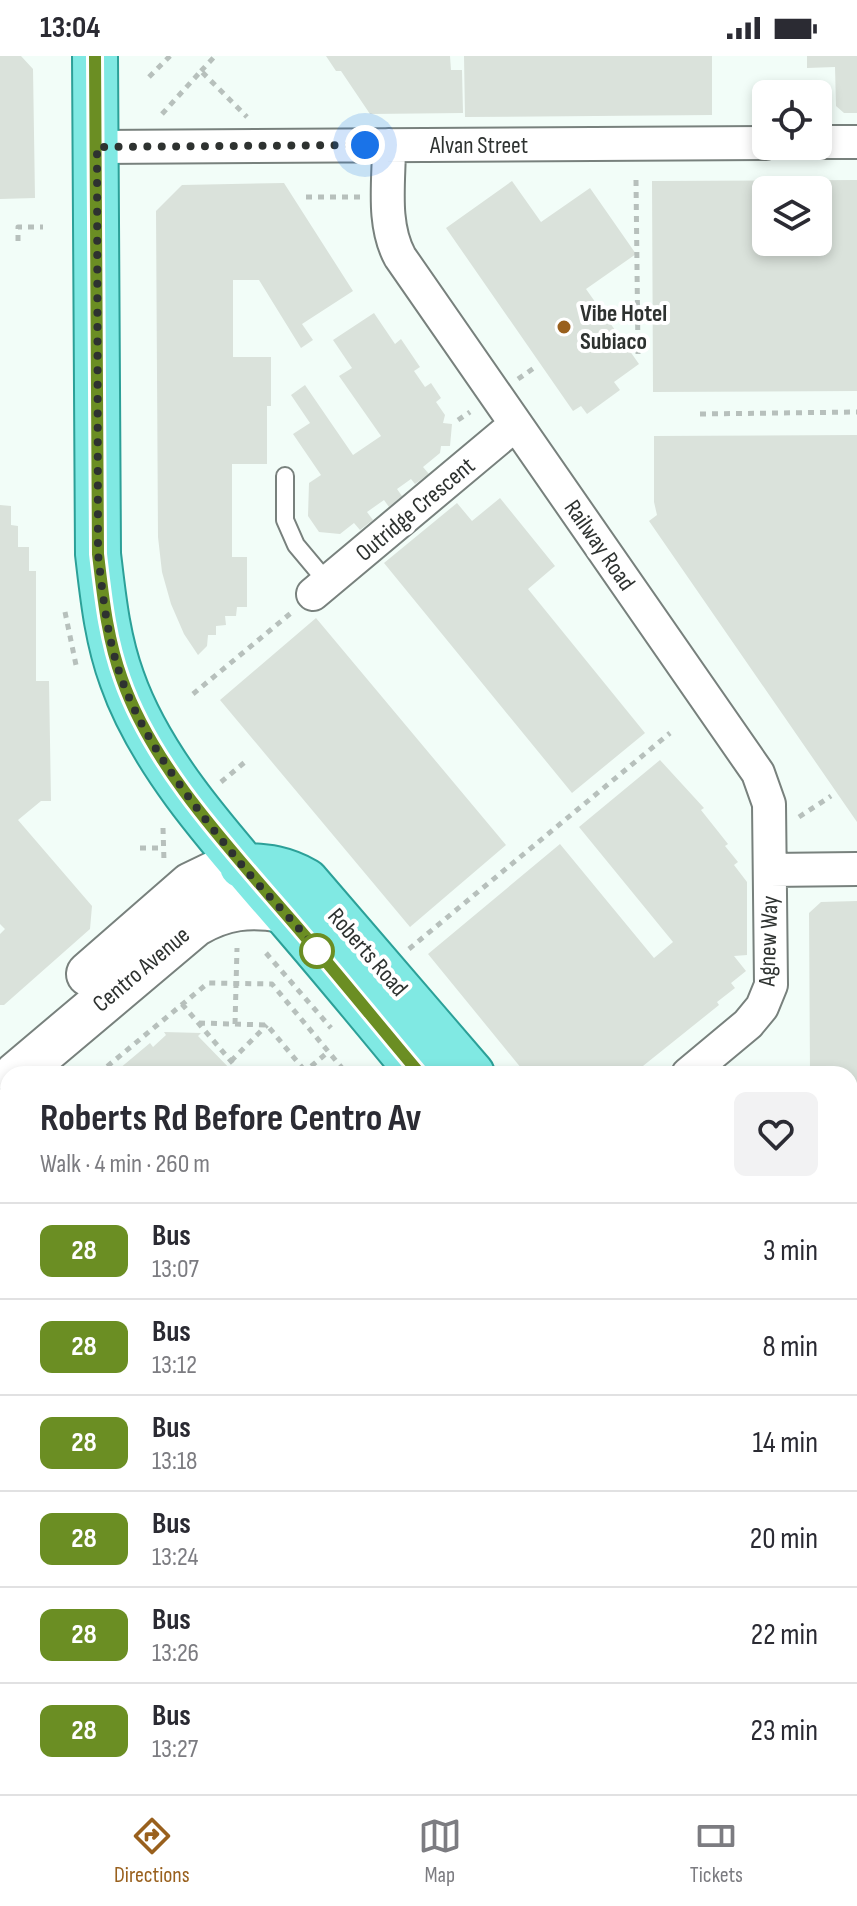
<!DOCTYPE html>
<meta charset="utf-8">
<style>
:root{--surface:#fff;--page:#f2f2f3;--text:#2b2b33;--muted:#7c7c81;--line:#e1e1e2;--accent:#99601d}
body{margin:0;font-family:"Sofia Sans Condensed",sans-serif;background:var(--page);color:var(--text);height:100vh;display:flex;flex-direction:column;font-size:30px;white-space:nowrap}
*{box-sizing:border-box;margin:0}
p{font-size:26px;color:var(--muted)}
.icon{flex:none;width:44px;height:44px;fill:none;stroke:currentColor;stroke-width:2;stroke-linecap:round;stroke-linejoin:round}
.map{position:relative;flex:1;overflow:hidden}
.details{position:absolute;left:0px;top:1010px;width:858px;height:728px;display:flex;flex-direction:column;background:var(--surface);border-radius:24px 24px 0 0;box-shadow:0 4px 12px #0003}
.details>*{flex:none}
.badge{padding:0 16px;border-radius:12px;font-size:28px;line-height:52px}
.controls{position:absolute;left:752px;top:24px;display:grid;gap:16px}
.controls a{display:grid;place-items:center;width:80px;height:80px;border-radius:12px;background:var(--surface);box-shadow:0 4px 12px #0003;font-size:40px}
.you{position:absolute;width:40px;height:40px;margin:-20px;border:6px solid #fff;border-radius:50%;background:#1a73e8;box-shadow:0 0 0 12px #1a73e833}
.map>.badge{position:absolute;translate:-50% -50%;box-shadow:0 0 0 4px #fff}
.round{display:grid;place-items:center;flex:none;width:84px;height:84px;border-radius:12px;background:var(--page)}
.head{display:flex;align-items:center;justify-content:space-between;height:136px;padding:0 40px}
h1{font-size:38px;font-weight:700;line-height:60px}
ul{padding:0;list-style:none}
li{display:flex;align-items:center;gap:24px;height:96px;padding:0 40px;border-top:2px solid var(--line)}
li div{flex:1}
li b{display:block;font-size:30px}
li em{font-style:normal}
li .badge{min-width:88px;font-weight:700;text-align:center}
.status{display:flex;justify-content:space-between;align-items:center;height:56px;padding:0 40px;background:var(--surface);direction:ltr}
.status svg{height:22px;fill:currentColor}
.menu{display:flex;justify-content:space-around;align-items:center;height:112px;border-top:2px solid var(--line);background:var(--surface);font-size:22px;color:var(--muted)}
.menu a{display:grid;justify-items:center;gap:4px}
.menu .active{color:var(--accent)}
.map>svg:first-child{display:block}
</style>
<div class="status"><b>13:04</b><svg viewBox="0 0 49 12"><path d="M0 12V9h3v3zM5 12V6h3v6zM10 12V3h3v9zM15 12V0h3v12zM26 1h20v11H26zM47 4h2v5h-2z"/></svg></div>
<div class="map">
<svg width="857" height="1738" viewBox="0 0 857 1738">
<rect width="100%" height="100%" fill="#f2fdf8"/>
<path fill="#dae2db" fill-rule="evenodd" d="M0 0H21L33 13 35 142 0 143Z
M326 0H450L451 14H462L463 57 370 58 341 15H336Z
M464 0H712V59L465 61Z
M807 0H857V57H844L836 50 835 11 807 12Z
M857 124V335L653 336 652 125ZM766 134H818V186H766Z
M512 125 541 166 590 132 636 198 586 233 639 308 614 326 620 334 587 358 581 350 573 355 446 172Z
M284 127 353 235 302 268 313 284 301 292 259 224H233V301H271V350H267V408H232V501H247V551H237L236 560H225L226 569 216 570V579H208L207 590 198 599 184 578 171 548 162 516 158 481 156 155 182 129Z
M374 257 395 288 401 283 420 311 414 315 425 331 431 327 441 342 436 346 445 359 443 367 452 368 450 390H441L440 397 423 411 429 418 415 428 411 423 397 433 402 440 389 451 384 444 367 456 373 464 360 474 354 467 340 478 319 476 308 460 309 427 321 419 293 378 310 367 291 339 305 329 353 399 381 380 339 320 352 312 333 284Z
M857 379V766L649 465 657 459 654 446V380Z
M500 442 555 510 528 533 645 677 572 737 384 507 457 447 472 465Z
M0 449 11 450V469L18 470V491H29V515H36V625H49L51 745H41L18 764 92 850 90 873 4 949H0V878L5 873 0 868Z
M316 562 506 789 410 871 220 644Z
M660 704 704 752 701 754 728 788 725 790 738 806 734 809 747 826V899L734 900 746 915 731 927 735 932 717 946 719 949 633 1018H526L428 898 560 788 654 902 673 886 579 771Z
M857 845V1271H850V1018H810L809 857 821 846Z
M164 976 201 977 198 980 235 1018H113L150 987 153 991 166 979Z
M8 1107V1274L0 1281V1114Z
M8 1312V1497L0 1504V1319Z
M2 1586 8 1593V1678L0 1669V1588Z
M0 1707 8 1717V1730H19L25 1738H0Z
M52 1730H196L198 1731 197 1738H59Z
M335 1730H439L446 1738H330L337 1732Z
M471 1730H619L626 1738H477Z"/>
<g fill="none" stroke-linecap="round" stroke-linejoin="round">
<g stroke="#78817d" stroke-width="20">
<path id="lane" d="M285 420V464L296 489 327 526
M0 1300 8 1293
M454 1730 461 1738"/>
</g>
<g stroke="#78817d" stroke-width="36">
<path id="street" d="M818 86H857
M389 89C389 126 382 168 400 201L758 717 769 748 771 929 762 951 748 968 688 1018
M97 91 766 87
M313 538 516 368
M770 814 857 813
M0 1544 8 1537
M0 1684 8 1693
M39 1730 46 1738
M242 1730 249 1738
M657 1730 660 1738
M271 1738 280 1730"/>
</g>
<g stroke="#78817d" stroke-width="48">
<path id="secondary" d="M89 918 191 829 218 816 242 810
M17 1018 195 868C224 851 250 848 282 854"/>
</g>
<g stroke="#2ca098" stroke-width="48">
<path id="primary" d="M95 0 98 498C103 540 107 582 122 623 153 712 231 794 292 865 335 915 378 967 420 1018
M242 810C267 810 285 813 306 825L472 1018
M850 1330H857
M850 1395 857 1398"/>
</g>
<path stroke="#b7c0bc" stroke-width="5" stroke-dasharray="6 6" stroke-linecap="butt" d="M201 15 215 0
M149 21 170 0
M162 58 201 15 247 61
M636 124 638 298
M306 141H360
M18 185V171H43
M518 323 534 312
M700 358 857 356
M458 364 470 356
M65 556 76 609
M193 638 291 557
M221 726 245 706
M799 761 831 740
M163 772 164 805
M140 792H164
M409 893 670 677
M266 897 331 972
M182 948 242 1018
M199 967 267 969 305 1015
M235 968 237 892
M231 1005 267 969
M98 1018 208 927 272 928 347 1018
M302 1018 328 996
M0 1073 8 1066
M0 1101 8 1094
M850 1445 857 1447"/>
<use href="#lane" stroke="#fff" stroke-width="16"/>
<use href="#street" stroke="#fff" stroke-width="32"/>
<use href="#secondary" stroke="#fff" stroke-width="44"/>
<use href="#primary" stroke="#80e9e3" stroke-width="44"/>
</g>
<g fill="none" stroke-linecap="round" stroke-linejoin="round">
<g stroke="#fff" stroke-width="18">
<path id="line" d="M95 0 98 498C103 540 107 582 122 623 153 712 231 794 292 865 335 915 377 967 420 1018"/>
</g>
<use href="#line" stroke="#6b8e23" stroke-width="12"/>
<path stroke="#2e3230" stroke-width="8" stroke-dasharray="0 14.4" d="M317 895C296 866 265 838 241 808 196 752 147 692 122 624 107 583 103 540 98 498L97 91 365 89"/>
</g>
<circle fill="#99601d" stroke="#fff" stroke-width="3" cx="564" cy="271" r="8"/>
<circle fill="#fff" stroke="#6b8e23" stroke-width="4" cx="317" cy="895" r="16"/>
<g text-anchor="middle" stroke-width="8" stroke-linejoin="round" paint-order="stroke">
<g font-size="24" fill="#2e3230" stroke="#fff">
<text x="479" y="97">Alvan Street</text>
<text transform="translate(415 453) rotate(-40)" y="8">Outridge Crescent</text>
<text transform="translate(600 489) rotate(55)" y="8">Railway Road</text>
<text transform="translate(768 885) rotate(-88)" y="8">Agnew Way</text>
<text transform="translate(368 896) rotate(49)" y="8">Roberts Road</text>
<text transform="translate(141 913) rotate(-40)" y="8">Centro Avenue</text>
</g>
<g font-size="24" font-weight="bold" fill="#2e3230" stroke="#fff" text-anchor="start">
<text x="580" y="265">Vibe Hotel<tspan x="580" dy="28">Subiaco</tspan></text>
</g>
</g>
</svg>
<div class="controls">
<a><svg class="icon" aria-label="locate" viewBox="0 0 24 24"><circle cx="12" cy="12" r="6"/><path d="M12 2v4M12 18v4M2 12h4M18 12h4"/></svg></a>
<a><svg class="icon" aria-label="layers" viewBox="0 0 24 24"><path d="M12 4l9 5-9 5-9-5zM3 14l9 5 9-5"/></svg></a>
</div>
<div class="you" style="left:365px;top:89px"></div>
<section class="details">
<div class="head"><div><h1>Roberts Rd Before Centro Av</h1><p>Walk · 4 min · 260 m</p></div><a class="round"><svg class="icon" aria-label="heart" viewBox="0 0 24 24"><path d="M12 20l-8-8c-3-5 5-10 8-4 3-6 11-1 8 4z"/></svg></a></div>
<ul>
<li><span class="badge" style="background:#6b8e23;color:#fff">28</span><div><b>Bus</b><p>13:07</p></div><em>3 min</em></li>
<li><span class="badge" style="background:#6b8e23;color:#fff">28</span><div><b>Bus</b><p>13:12</p></div><em>8 min</em></li>
<li><span class="badge" style="background:#6b8e23;color:#fff">28</span><div><b>Bus</b><p>13:18</p></div><em>14 min</em></li>
<li><span class="badge" style="background:#6b8e23;color:#fff">28</span><div><b>Bus</b><p>13:24</p></div><em>20 min</em></li>
<li><span class="badge" style="background:#6b8e23;color:#fff">28</span><div><b>Bus</b><p>13:26</p></div><em>22 min</em></li>
<li><span class="badge" style="background:#6b8e23;color:#fff">28</span><div><b>Bus</b><p>13:27</p></div><em>23 min</em></li>
</ul>
</section>
</div>
<nav class="menu">
<a class="active"><svg class="icon" aria-label="directions" viewBox="0 0 24 24"><path d="M12 3l9 9-9 9-9-9zM9 14v-3h6M13 9l2 2-2 2"/></svg>Directions</a>
<a><svg class="icon" aria-label="map" viewBox="0 0 24 24"><path d="M3 6l6-2 6 2 6-2v14l-6 2-6-2-6 2zM9 4v14M15 6v14"/></svg>Map</a>
<a><svg class="icon" aria-label="tickets" viewBox="0 0 24 24"><path d="M3 7h18v10H3zM15 7v10"/></svg>Tickets</a>
</nav>
